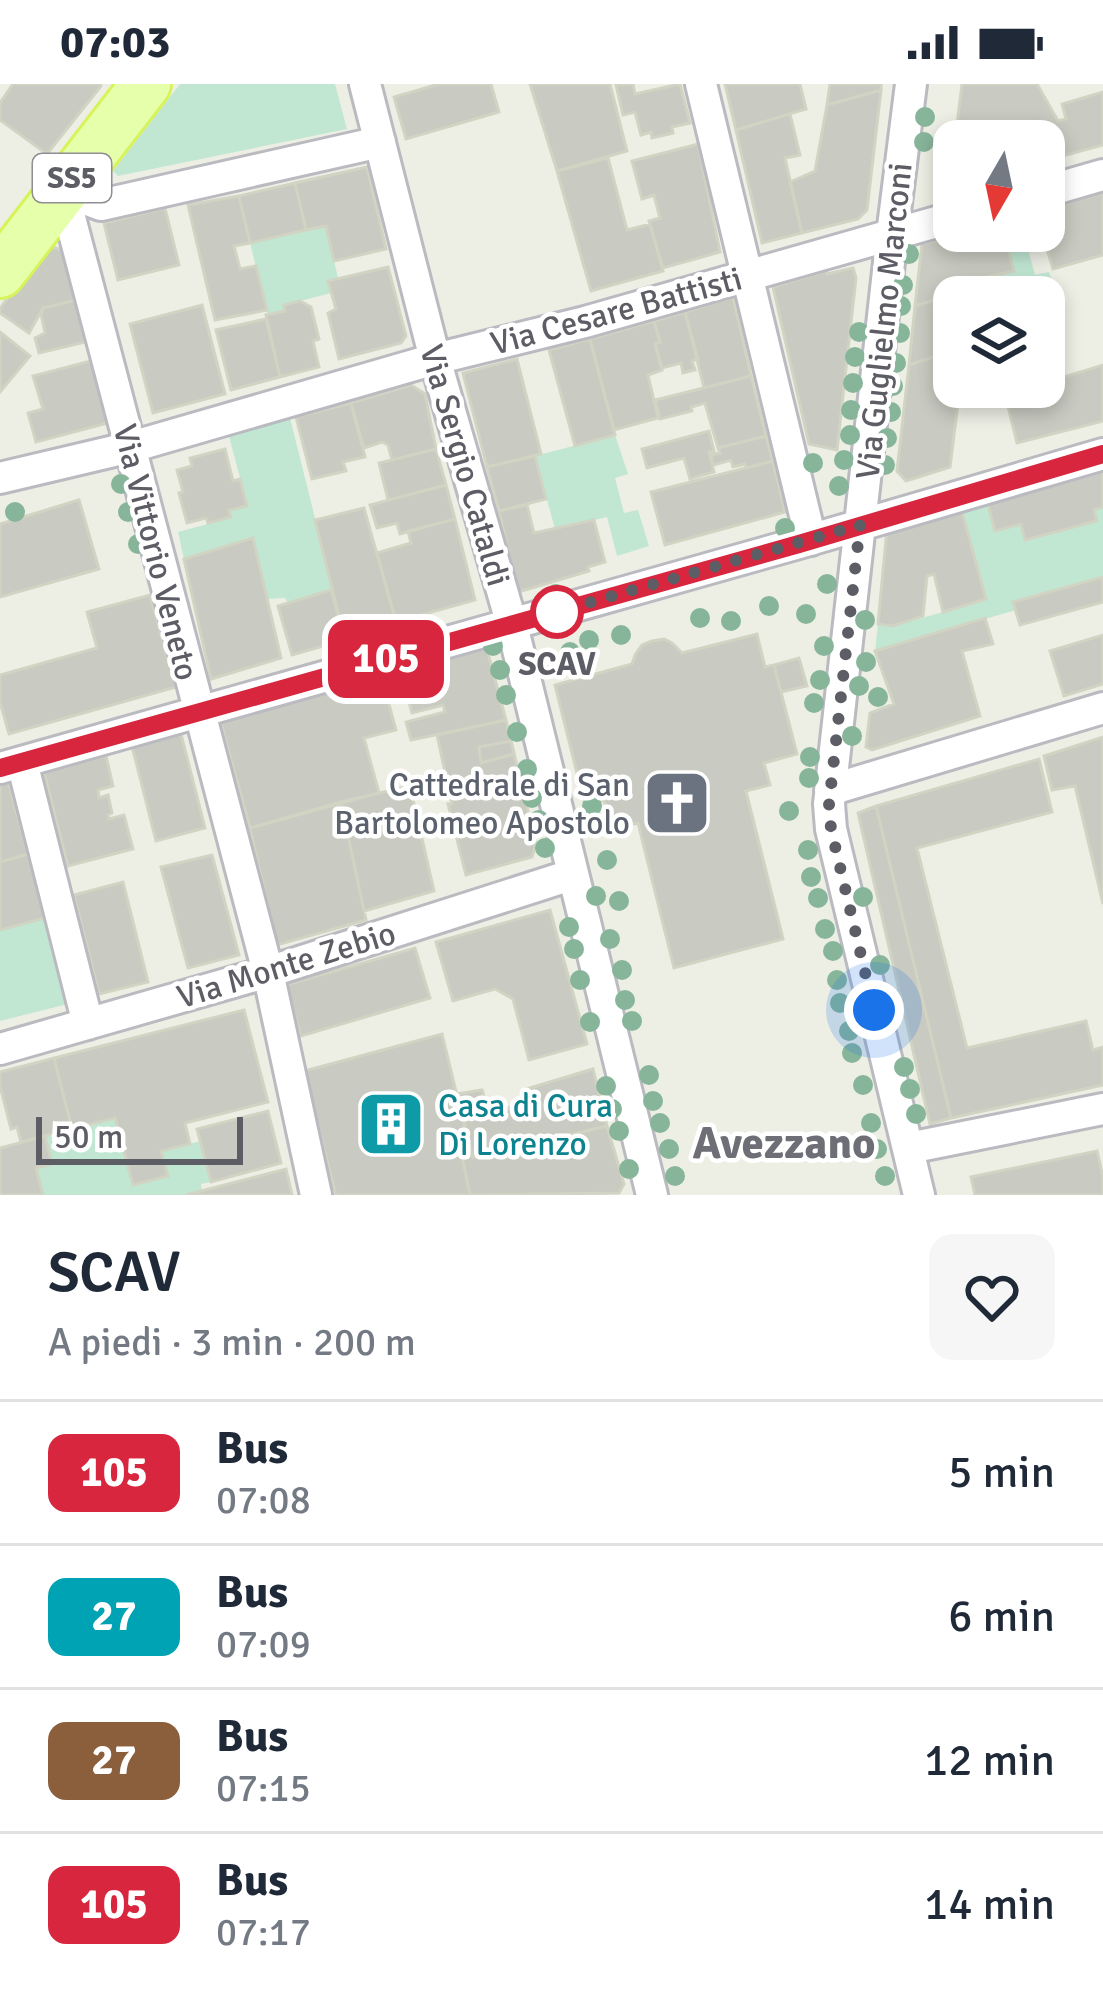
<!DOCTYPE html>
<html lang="it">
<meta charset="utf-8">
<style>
:root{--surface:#fff;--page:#f6f6f7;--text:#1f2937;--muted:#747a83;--line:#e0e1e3}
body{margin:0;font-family:Signika,sans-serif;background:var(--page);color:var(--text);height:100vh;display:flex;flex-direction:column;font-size:45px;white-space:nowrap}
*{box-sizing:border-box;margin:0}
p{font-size:39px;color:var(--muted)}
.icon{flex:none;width:66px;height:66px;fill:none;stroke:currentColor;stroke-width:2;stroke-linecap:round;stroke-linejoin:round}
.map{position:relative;height:1111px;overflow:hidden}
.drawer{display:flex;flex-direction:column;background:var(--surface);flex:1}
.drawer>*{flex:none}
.badge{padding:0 24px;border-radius:18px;font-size:42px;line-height:78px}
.needle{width:78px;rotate:189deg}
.tools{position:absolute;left:933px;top:36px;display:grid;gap:24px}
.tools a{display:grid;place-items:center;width:132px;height:132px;border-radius:24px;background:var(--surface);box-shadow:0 6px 18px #0003;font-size:60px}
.scale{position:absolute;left:36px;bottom:30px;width:207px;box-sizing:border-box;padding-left:12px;border:6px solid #5d5d65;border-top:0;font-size:33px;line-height:42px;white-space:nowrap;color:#5d5d65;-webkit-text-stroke:9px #fff;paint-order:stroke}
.you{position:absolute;width:60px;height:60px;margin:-30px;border:9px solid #fff;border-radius:50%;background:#1a73e8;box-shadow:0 0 0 18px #1a73e833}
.map>.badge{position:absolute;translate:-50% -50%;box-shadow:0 0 0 6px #fff}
.round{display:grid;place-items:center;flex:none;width:126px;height:126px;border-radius:24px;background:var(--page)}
.overview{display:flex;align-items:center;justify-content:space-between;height:204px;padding:0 48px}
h1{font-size:57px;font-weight:600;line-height:90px}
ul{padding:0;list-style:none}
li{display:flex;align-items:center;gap:36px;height:144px;padding:0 48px;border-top:3px solid var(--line)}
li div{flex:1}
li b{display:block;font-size:45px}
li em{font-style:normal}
li .badge{min-width:132px;font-weight:700;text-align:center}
.status{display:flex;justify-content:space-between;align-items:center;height:84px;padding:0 60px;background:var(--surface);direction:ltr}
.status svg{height:33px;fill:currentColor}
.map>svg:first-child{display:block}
</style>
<div class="status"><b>07:03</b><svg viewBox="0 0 49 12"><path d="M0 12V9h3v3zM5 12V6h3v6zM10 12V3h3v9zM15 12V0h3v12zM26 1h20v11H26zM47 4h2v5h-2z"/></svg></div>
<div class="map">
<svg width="1103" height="1111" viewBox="0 0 1103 1111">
<rect width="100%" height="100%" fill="#edefe5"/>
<path fill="#c1e7d3" d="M180 0H335L347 45 118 92 113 87Z
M326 142 338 194 328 197 331 209 285 221V227L268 231 250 159Z
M1003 147H1023L1035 191 1049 188 1057 209 1044 213H962L963 198 1014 187Z
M290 334 333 506 288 519 285 514 267 515 253 454 184 475 178 448 230 434 229 426 247 421 229 352Z
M615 351 628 390 615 394 624 429 638 426 649 462 617 472 607 433 555 445 535 372Z
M987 417 995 447 1021 440 1026 456 1096 437 1094 426 1103 423V493L1016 526 875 567 878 540 893 542 943 528 961 424Z
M45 834 68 920 0 937V846Z
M115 1034 133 1101 168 1092 161 1067 201 1057 211 1098 201 1100 202 1107 186 1111H43L36 1084 52 1079 45 1052Z"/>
<path fill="#c9cac1" stroke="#d1d4c3" stroke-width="3" d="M13 0H100L101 2 47 70 0 36V19Z
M439 0H491L499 28 406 55 394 13Z
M530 0H610L627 67 557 87Z
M633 0 635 10 680 0 690 39 672 43 673 49 652 54 651 48 641 51 635 28 623 31 616 1Z
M725 0H800L806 25 736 46Z
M830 0H881V6L827 21Z
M962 0H1037L1058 37 1066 35 1062 20 1103 8V61L1044 77V57H955Z
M881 6 867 126 858 135 802 149 790 98 815 87 827 21Z
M790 30 800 71 785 74 802 149 762 159 736 46Z
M698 60 720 168 663 184 649 137 660 134 654 111 642 115 632 77Z
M608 74 627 146 650 140 663 187 591 207 557 87Z
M367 83 386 165 334 177 326 142 306 146 295 99Z
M295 99 306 146 250 159 239 112Z
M1103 109V171L1053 185 1044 155 1048 152 1044 125Z
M239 112 250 159 234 162 240 185 256 182 267 226 215 236 188 121Z
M165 124 179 181 118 196 104 139Z
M970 147H1003L1014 187 963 198 961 208 915 222 922 160Z
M44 161 70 168 80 215 43 224 29 249 0 229V225Z
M388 183 406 252 401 259 339 275 328 229 336 225 328 197Z
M853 184 856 194 837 366 809 360 773 203 826 187 827 190Z
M961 208 962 213H954V266L909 281 915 222Z
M733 213 751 292 704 304 685 228Z
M80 215 90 257 39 269 35 254 45 249 41 230 43 224Z
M300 217 311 223 319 255 313 257 319 283 280 293 266 231 285 227 284 221Z
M202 221 225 310 153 329 130 240Z
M685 228 698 275 692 277 695 286 683 289 681 279 662 284 655 260 660 258 654 237Z
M266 235 280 293 231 306 216 246Z
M654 237 660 258 655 260 662 286 648 291 658 334 614 346 590 255Z
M0 248 30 272 0 308Z
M590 255 615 351 575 362 549 266Z
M954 266V303H960L950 383 906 397 897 387 909 281Z
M517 275 541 370 487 383 463 289Z
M94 276 108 339 36 358 28 329 43 325 33 292Z
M1103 281V337L1017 359 1005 310 1030 303H1044V299Z
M751 292 766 352 718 364 705 319 691 323 692 327 660 335 655 316Z
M411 301 425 310 436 365 392 376 388 361 382 358 364 364 351 319Z
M351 319 365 373 343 378 346 387 312 395 296 333Z
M709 347 714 367 709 368 714 388 690 395 684 374 647 384 642 365Z
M766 352 773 377 746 384 745 380 733 383 731 376 713 381 711 371 720 369 718 364Z
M225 365 233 397 240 395 247 422 229 426 231 433 208 439 206 434 187 439 179 409 183 408 177 386 192 382 190 374Z
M436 365 446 401 388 416 379 379Z
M535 372 546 415 499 427 487 383Z
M773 377 785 428 665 461 651 408Z
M1103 385V423L1094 426 1097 437 1025 456 1021 440 995 447 987 417Z
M446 401 455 435 400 450 397 439 377 444 370 421Z
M79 416 99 485 0 513V440Z
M527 421 534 449 594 436 605 478 588 483 589 487 518 508 499 427Z
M364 424 396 538 345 556 315 436Z
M961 424 986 515 943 528 934 490 927 492 923 532 893 542 878 540 887 445Z
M455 435 475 516 396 538 377 469 411 459 408 447Z
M253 454 281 574 211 595 184 475Z
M1103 493V518L1020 541 1013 518Z
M331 506 345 556 292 571 278 522Z
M150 511 176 603 9 650 0 618V591L97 564 87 528Z
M985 534 993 560 962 567 980 632 872 666 866 663 870 629 894 620 875 567Z
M757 550 765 583 774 581 797 670 764 679 770 701 746 707 783 855 674 884 638 739 611 745 604 716 585 721 555 601 632 580 635 571 642 561 652 557 664 555 672 559 682 569Z
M1103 551V600L1064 612 1050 567Z
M486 562 506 636 411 656 406 638 445 628 443 621 412 629 400 585Z
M799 574 807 602 781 608 774 581Z
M381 591 396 646 364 654 379 709 250 744 220 635Z
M506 636 536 760 532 773 466 791 448 720H452L437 651Z
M181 650 205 744 156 757 132 662Z
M1103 653V820L1075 702 1052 706 1044 672Z
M511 657 514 670 481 679 479 663Z
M106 672 113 702 98 706 99 714 108 711 112 729 108 731 109 735 124 731 133 765 68 782 44 688Z
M1039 675 1052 728 917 764 967 964 1086 937 1093 966 1103 963V1001L951 1034 876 722Z
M8 697 28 770 0 778V699Z
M410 702 434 807 364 827 341 718Z
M341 718 366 836 277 861 250 744Z
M876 722 951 1034 930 1040 858 729Z
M28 770 45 834 0 846V778Z
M212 771 239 871 188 884 161 783Z
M123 798 148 898 99 910 74 811Z
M550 826 587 960 529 976 513 915 495 905 453 917 436 858Z
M415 864 430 914 301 952 286 901Z
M244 926 268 1018 185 1039 190 1060 161 1067 168 1092 133 1101 115 1034 72 1045 54 974Z
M442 950 471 1069 462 1072 470 1111H336L304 987Z
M54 974 72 1045 21 1058 17 1043 11 1045 0 1002V988Z
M593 985 607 1042 473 1074 457 1010 482 1006 489 1029 526 1019 523 1006Z
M268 1027 281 1079 211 1098 197 1045Z
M607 1042 624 1100 619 1109 470 1111 462 1072 471 1069 473 1074Z
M45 1052 52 1080 36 1084 43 1111H0V1064Z
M1097 1067 1103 1093V1111H975L971 1093Z
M286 1085 292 1111H186Z"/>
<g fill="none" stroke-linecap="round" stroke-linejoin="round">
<g stroke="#babac1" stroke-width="36">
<path id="street" d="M365 0 435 275 512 541 652 1111
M701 0 811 456
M911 0 892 151 829 720 831 745 919 1111
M63 107 268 888 316 1111
M63 107 101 121 380 58
M1044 108 1103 91
M0 394 131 363 435 275 585 238 954 133
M22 678 88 940
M0 684 799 459 1103 370
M830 706 1103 624
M0 965 268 888 571 791
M909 1064 1103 1025"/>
</g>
<g stroke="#d7f35a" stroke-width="54">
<path id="primary" d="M0 189 146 0"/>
</g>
<use href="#street" stroke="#fff" stroke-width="30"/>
<use href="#primary" stroke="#e5ffaa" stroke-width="48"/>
</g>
<g fill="#87b59a">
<circle cx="925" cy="33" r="10"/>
<circle cx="924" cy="58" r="10"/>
<circle cx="909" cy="170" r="10"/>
<circle cx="903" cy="201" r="10"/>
<circle cx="901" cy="222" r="10"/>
<circle cx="859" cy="248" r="10"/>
<circle cx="900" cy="249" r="10"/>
<circle cx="855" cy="273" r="10"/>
<circle cx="896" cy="279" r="10"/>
<circle cx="853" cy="299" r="10"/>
<circle cx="893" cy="302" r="10"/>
<circle cx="851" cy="326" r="10"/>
<circle cx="891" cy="328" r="10"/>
<circle cx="850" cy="351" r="10"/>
<circle cx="887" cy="354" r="10"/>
<circle cx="844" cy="376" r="10"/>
<circle cx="813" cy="379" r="10"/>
<circle cx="885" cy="381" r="10"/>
<circle cx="121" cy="400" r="10"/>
<circle cx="839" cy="402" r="10"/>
<circle cx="15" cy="428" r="10"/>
<circle cx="128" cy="428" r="10"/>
<circle cx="785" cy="444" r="10"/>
<circle cx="138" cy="460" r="10"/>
<circle cx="827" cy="500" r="10"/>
<circle cx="556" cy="510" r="10"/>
<circle cx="769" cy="522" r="10"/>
<circle cx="806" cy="530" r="10"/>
<circle cx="700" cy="534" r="10"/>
<circle cx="865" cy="536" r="10"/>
<circle cx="731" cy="537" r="10"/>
<circle cx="621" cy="551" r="10"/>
<circle cx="589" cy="556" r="10"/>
<circle cx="493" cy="562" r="10"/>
<circle cx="824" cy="562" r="10"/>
<circle cx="570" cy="568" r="10"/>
<circle cx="866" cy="578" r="10"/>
<circle cx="548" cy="579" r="10"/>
<circle cx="500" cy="586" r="10"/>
<circle cx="820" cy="596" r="10"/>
<circle cx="859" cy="602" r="10"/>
<circle cx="506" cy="611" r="10"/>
<circle cx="878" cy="613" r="10"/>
<circle cx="814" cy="619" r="10"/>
<circle cx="517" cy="648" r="10"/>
<circle cx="852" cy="652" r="10"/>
<circle cx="810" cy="673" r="10"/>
<circle cx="527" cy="685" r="10"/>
<circle cx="809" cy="694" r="10"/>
<circle cx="532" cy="714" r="10"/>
<circle cx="592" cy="722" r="10"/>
<circle cx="789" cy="727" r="10"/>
<circle cx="539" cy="736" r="10"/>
<circle cx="545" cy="764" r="10"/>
<circle cx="808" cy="766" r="10"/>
<circle cx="607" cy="776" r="10"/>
<circle cx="811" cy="793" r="10"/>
<circle cx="596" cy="812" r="10"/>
<circle cx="863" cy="813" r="10"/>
<circle cx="818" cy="814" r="10"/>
<circle cx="619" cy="817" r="10"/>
<circle cx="569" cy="843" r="10"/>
<circle cx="825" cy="845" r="10"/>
<circle cx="610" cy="855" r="10"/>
<circle cx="574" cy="865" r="10"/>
<circle cx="833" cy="867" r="10"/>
<circle cx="880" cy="881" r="10"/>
<circle cx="622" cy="886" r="10"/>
<circle cx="580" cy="896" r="10"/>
<circle cx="837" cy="896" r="10"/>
<circle cx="625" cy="916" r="10"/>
<circle cx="840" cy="919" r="10"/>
<circle cx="632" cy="937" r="10"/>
<circle cx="590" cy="938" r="10"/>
<circle cx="849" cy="947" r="10"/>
<circle cx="852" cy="969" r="10"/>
<circle cx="904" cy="983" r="10"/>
<circle cx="649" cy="991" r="10"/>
<circle cx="863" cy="1001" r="10"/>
<circle cx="606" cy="1002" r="10"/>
<circle cx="910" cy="1005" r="10"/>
<circle cx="653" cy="1017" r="10"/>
<circle cx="612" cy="1025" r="10"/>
<circle cx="916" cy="1030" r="10"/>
<circle cx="660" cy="1039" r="10"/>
<circle cx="871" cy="1039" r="10"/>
<circle cx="619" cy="1047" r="10"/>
<circle cx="669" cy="1065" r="10"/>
<circle cx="877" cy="1065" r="10"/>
<circle cx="629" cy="1085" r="10"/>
<circle cx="675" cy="1092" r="10"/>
<circle cx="885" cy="1092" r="10"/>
</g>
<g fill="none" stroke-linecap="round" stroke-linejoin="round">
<g stroke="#fff" stroke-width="27">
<path id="line" d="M0 684 799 460 1103 370"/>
</g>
<use href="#line" stroke="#d7263d" stroke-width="18"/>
<path stroke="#5d5d65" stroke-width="12" stroke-dasharray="0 21.6" d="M557 528 553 529 860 441 829 720 831 745 874 926"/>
</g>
<defs>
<g id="church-square" transform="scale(3.45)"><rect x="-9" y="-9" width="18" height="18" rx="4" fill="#6b7280" stroke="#fff"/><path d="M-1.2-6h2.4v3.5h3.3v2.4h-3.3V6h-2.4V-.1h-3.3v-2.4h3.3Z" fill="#fff"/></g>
<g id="building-square" transform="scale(3.45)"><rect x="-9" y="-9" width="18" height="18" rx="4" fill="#0f9aa8" stroke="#fff"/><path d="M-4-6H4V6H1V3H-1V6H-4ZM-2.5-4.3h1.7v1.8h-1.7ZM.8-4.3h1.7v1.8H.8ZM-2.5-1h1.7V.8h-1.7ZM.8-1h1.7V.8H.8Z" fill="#fff"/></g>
</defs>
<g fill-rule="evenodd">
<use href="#church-square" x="677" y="719"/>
<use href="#building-square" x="391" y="1040"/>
</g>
<circle fill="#fff" stroke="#d7263d" stroke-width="6" cx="557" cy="528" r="24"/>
<g text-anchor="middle" stroke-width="9" stroke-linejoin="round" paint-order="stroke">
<rect fill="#fff" stroke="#8e8e93" stroke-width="3" x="33" y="70" width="78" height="48" rx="9"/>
<g font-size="30" font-weight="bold" fill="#5d5d65">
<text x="72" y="104">SS5</text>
</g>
<g font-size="33" fill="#5d5d65" stroke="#fff">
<text transform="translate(616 226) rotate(-15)" y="12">Via Cesare Battisti</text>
<text transform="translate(883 237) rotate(-84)" y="12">Via Guglielmo Marconi</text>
<text transform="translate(466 381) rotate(74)" y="12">Via Sergio Cataldi</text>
<text transform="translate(157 468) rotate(76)" y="12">Via Vittorio Veneto</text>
<text transform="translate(286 880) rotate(-17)" y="12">Via Monte Zebio</text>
</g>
<g font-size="33" font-weight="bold" fill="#5d5d65" stroke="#fff">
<text x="557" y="591">SCAV</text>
</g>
<g font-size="33" fill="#5b616d" stroke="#fff" text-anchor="end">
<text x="630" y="712">Cattedrale di San<tspan x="630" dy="38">Bartolomeo Apostolo</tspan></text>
</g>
<g font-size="33" fill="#0d838f" stroke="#fff" text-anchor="start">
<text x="438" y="1033">Casa di Cura<tspan x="438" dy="38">Di Lorenzo</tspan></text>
</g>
<g font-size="45" font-weight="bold" fill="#6e6e77" stroke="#fff">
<text x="784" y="1074">Avezzano</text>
</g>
</g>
</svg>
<div class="tools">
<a><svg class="needle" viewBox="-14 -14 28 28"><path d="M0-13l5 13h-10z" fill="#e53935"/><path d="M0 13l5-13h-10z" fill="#747a83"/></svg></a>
<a><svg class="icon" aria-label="layers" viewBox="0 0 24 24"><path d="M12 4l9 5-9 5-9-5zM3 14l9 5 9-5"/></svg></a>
</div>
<div class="scale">50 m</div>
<div class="you" style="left:874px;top:926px"></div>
<b class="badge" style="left:386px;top:575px;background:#d7263d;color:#fff">105</b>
</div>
<section class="drawer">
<div class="overview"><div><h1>SCAV</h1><p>A piedi · 3 min · 200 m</p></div><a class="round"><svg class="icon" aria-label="heart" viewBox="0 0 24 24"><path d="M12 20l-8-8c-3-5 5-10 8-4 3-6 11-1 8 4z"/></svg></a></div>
<ul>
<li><span class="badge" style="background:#d7263d;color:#fff">105</span><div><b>Bus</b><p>07:08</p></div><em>5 min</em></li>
<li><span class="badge" style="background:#00a3b4;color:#fff">27</span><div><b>Bus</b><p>07:09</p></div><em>6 min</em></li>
<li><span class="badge" style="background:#8b5e3c;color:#fff">27</span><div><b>Bus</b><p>07:15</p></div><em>12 min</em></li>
<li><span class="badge" style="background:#d7263d;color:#fff">105</span><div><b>Bus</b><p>07:17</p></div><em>14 min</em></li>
</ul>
</section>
